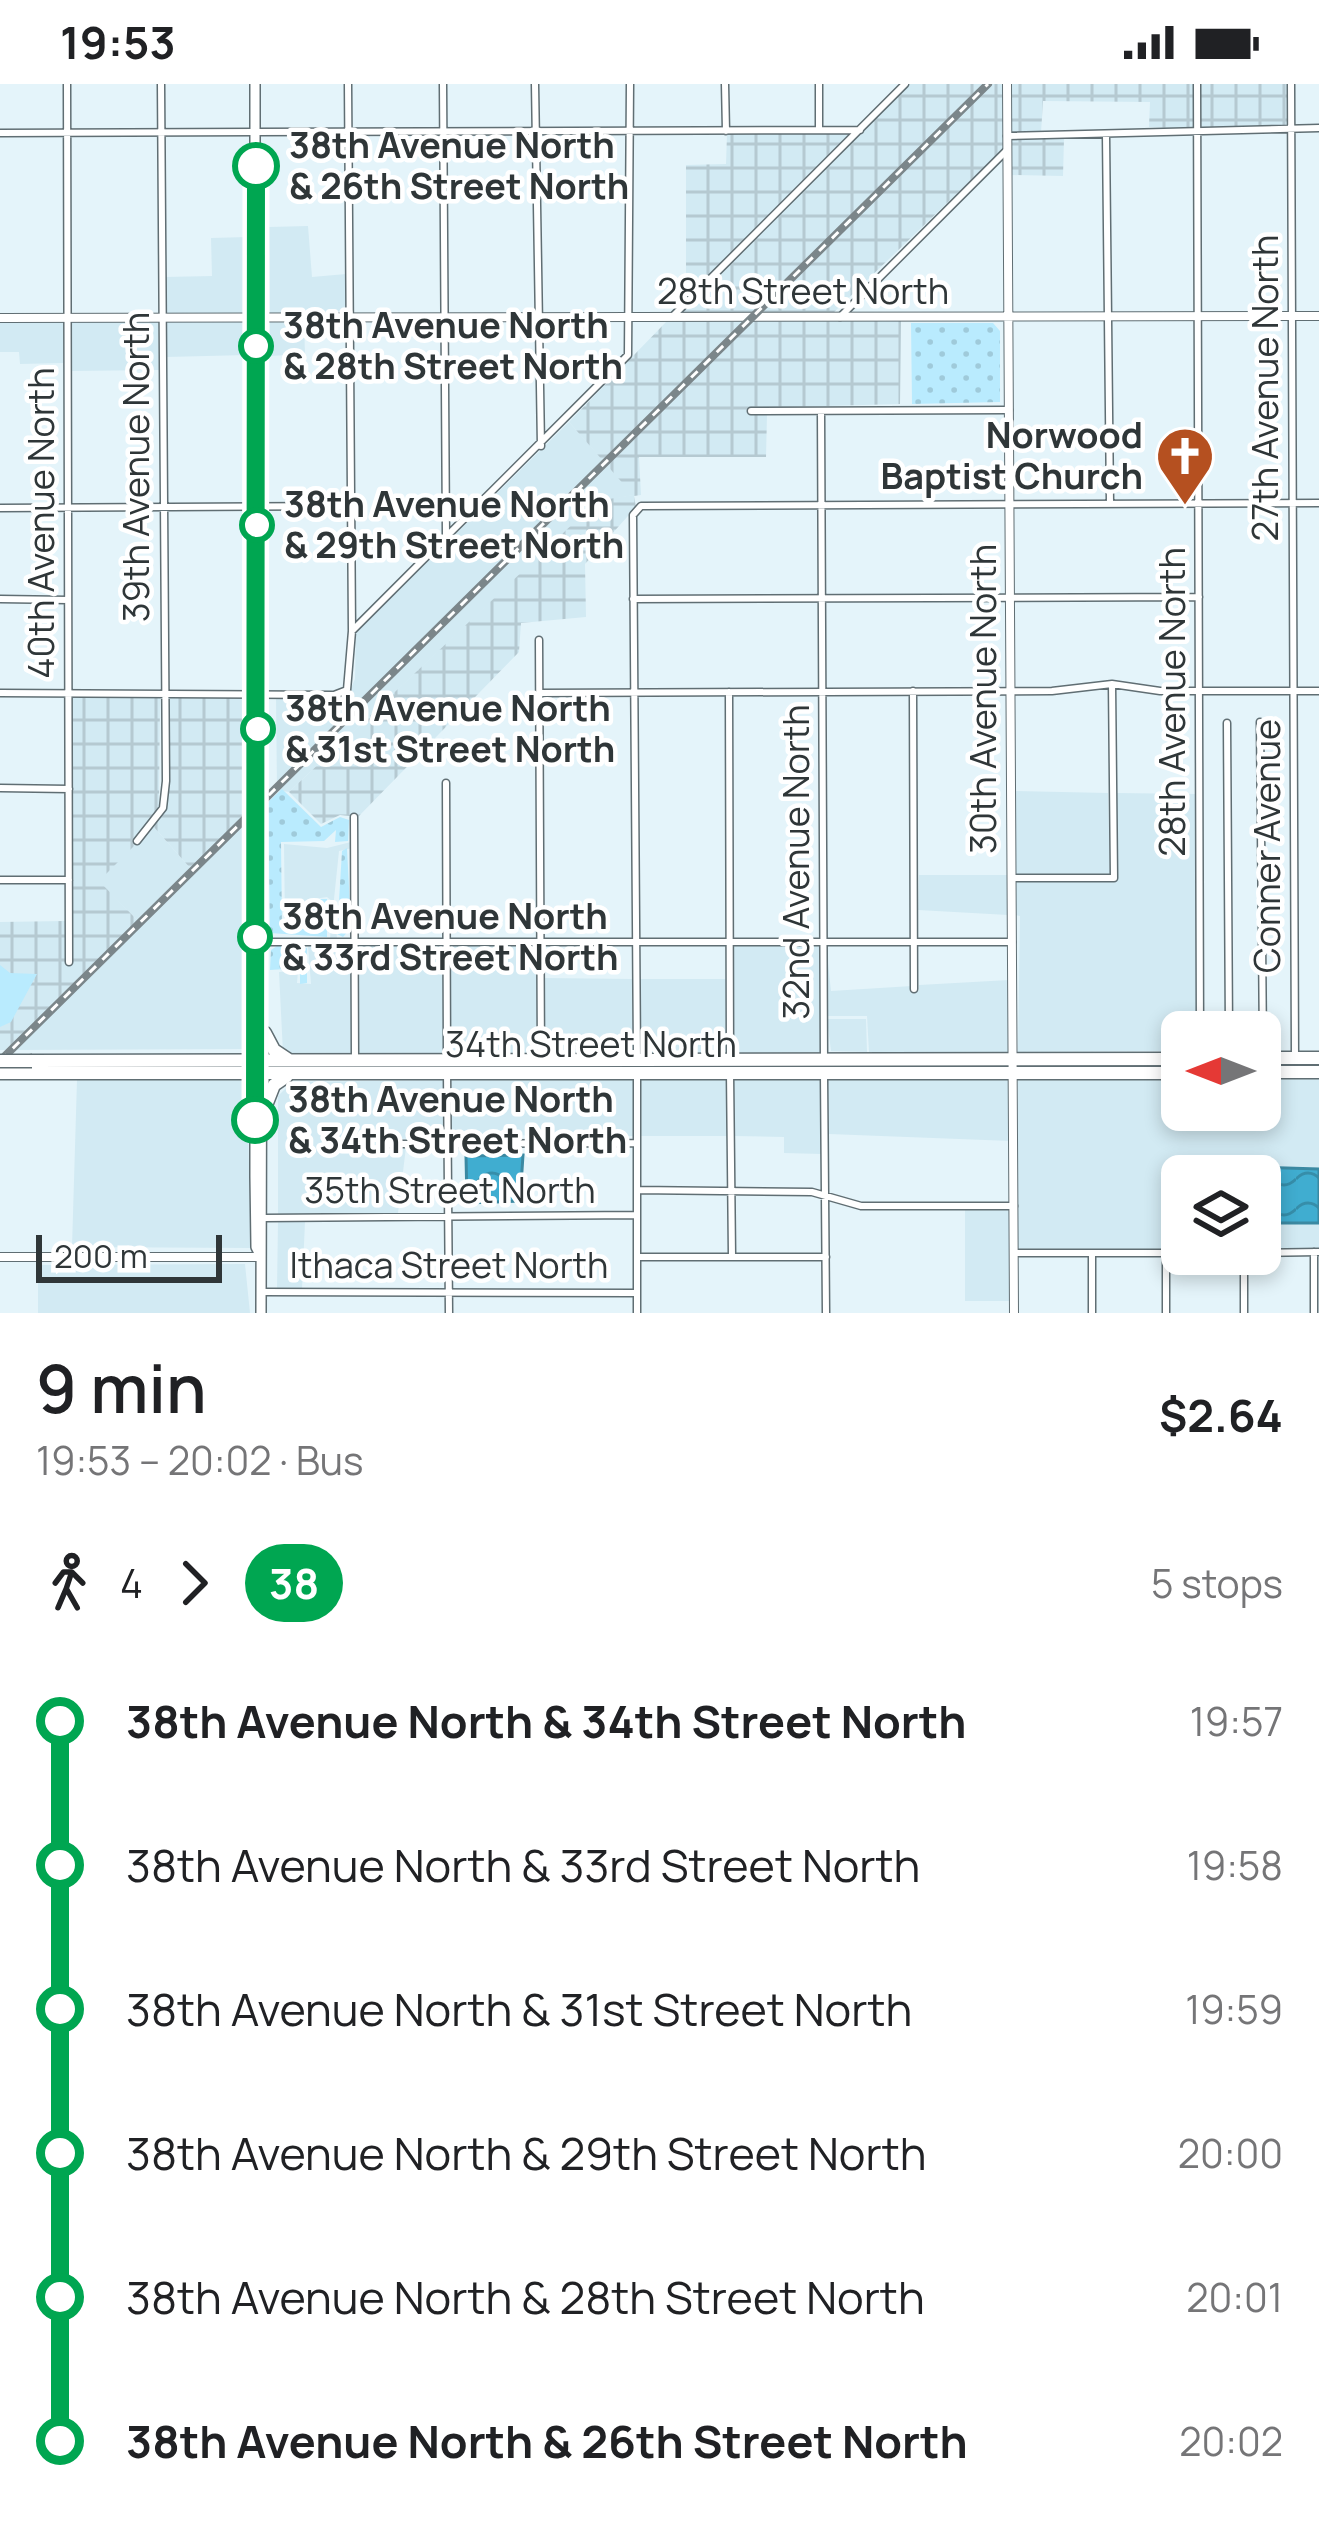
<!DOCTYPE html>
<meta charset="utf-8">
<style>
:root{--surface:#fff;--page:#f6f6f6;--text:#202124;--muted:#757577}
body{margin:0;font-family:Manrope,sans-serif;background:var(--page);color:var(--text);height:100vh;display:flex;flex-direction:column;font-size:45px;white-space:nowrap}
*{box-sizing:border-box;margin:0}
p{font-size:39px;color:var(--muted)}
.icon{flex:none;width:66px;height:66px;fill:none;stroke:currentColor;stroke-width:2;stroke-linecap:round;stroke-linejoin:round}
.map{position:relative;height:1229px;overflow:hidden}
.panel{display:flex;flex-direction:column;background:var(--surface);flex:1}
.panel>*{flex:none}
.badge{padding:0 24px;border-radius:39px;font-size:42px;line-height:78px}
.needle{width:78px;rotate:270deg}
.tools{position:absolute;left:1161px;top:927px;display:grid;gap:24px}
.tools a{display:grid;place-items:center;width:120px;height:120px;border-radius:18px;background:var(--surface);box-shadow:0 6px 18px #0003;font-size:60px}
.scale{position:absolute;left:36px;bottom:30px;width:186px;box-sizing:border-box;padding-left:12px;border:6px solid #2f3638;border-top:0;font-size:33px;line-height:42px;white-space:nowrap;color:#2f3638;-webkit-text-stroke:9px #fff;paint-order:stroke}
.map>.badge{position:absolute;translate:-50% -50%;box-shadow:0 0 0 6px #fff}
.legs{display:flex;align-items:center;gap:18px;height:132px;padding:0 36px;font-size:39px}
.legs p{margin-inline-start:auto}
.head{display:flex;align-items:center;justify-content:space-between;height:204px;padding:0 36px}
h1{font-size:66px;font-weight:600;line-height:90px}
ul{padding:0 36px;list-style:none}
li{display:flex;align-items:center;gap:42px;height:144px;font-size:45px}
li i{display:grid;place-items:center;width:18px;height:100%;margin:0 15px;background:currentColor}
li i::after{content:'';width:30px;height:30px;margin:-15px;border:9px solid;border-radius:50%;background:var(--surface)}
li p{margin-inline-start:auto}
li:first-child i{background:linear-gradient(#0000 50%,currentColor 0)}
li:last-child i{background:linear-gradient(currentColor 50%,#0000 0)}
.status{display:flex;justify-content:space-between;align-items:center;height:84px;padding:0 60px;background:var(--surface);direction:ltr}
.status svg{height:33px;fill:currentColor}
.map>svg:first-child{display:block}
</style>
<div class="status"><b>19:53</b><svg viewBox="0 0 49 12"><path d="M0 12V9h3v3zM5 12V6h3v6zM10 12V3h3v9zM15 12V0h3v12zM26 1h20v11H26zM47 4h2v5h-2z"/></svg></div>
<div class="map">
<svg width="1319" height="1229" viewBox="0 0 1319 1229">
<defs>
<pattern id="industrial-grid" width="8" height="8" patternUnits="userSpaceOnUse" patternTransform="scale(3)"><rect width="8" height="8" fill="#d2eaf3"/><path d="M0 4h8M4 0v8" fill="none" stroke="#b5c9d1"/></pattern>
<pattern id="park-dots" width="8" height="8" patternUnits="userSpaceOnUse" patternTransform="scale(3)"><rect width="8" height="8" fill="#b9ebfe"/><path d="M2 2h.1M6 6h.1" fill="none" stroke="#9fcada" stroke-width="1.8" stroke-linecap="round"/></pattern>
<pattern id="water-waves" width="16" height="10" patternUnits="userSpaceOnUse" patternTransform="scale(3)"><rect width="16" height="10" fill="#40add0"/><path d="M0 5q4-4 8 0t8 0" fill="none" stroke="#368eaa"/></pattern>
</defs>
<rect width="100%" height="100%" fill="#e4f4fa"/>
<path fill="#d2eaf3" d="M308 142 312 193 346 190 347 233 270 232 269 143Z
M247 153V231H166L165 193 212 192 211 154Z
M0 237H63V279L20 280 19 268H0Z
M71 237 158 238 159 286 71 287Z
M166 238H247V271L166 273Z
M270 238 304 239 305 270 270 272Z
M569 338 634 411 597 418 289 708 277 706 276 613 349 609 355 595 356 548Z
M1014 707 1108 709 1110 791H1015Z
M1116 709 1196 710V948H1182V967L1018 968 1020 832 1015 831V797H1117Z
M244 731 247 965 7 966 140 839 98 797 153 742 191 785Z
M351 758 352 764 339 767 334 815 337 855H330L333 818 327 813 314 815V840H285L284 760 327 764Z
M919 791H1008V831L918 826Z
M308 861H352L351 970 283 969 279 888 298 887 297 899 311 900Z
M359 861H443L444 970H358Z
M450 861H537V969L451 970Z
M733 861H819L821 968 734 969Z
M826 861 831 907 912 902 919 907V901L1009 896 1011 968H869L867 932H827Z
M544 894 632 895 633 969H544Z
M639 895H726L727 969H641Z
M827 935H866L867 968 831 967Z
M1260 991H1319V1085L1224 1082 1219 1092H1182V1165H1018V992H1182V1026H1260Z
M821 992 822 1070 784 1069V1053L734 1052V993Z
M828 992H1011V1057L829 1050Z
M640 993H727V1052H640Z
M633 994V1052L451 1051V996Z
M77 996H247L251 1164 72 1163Z
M444 996 443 1051 379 1057V1063H406L398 1129 278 1131V1012L292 998Z
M965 1125H1011V1217H965Z
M278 1138H305L302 1205H277Z
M1260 1139H1319V1165H1260Z
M245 1180 250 1229H38V1181Z"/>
<path fill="url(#industrial-grid)" d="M910 0H1003V65L831 231 678 232Z
M1010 0H1193V45L1149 43 1150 18 1043 17 1041 49H1011Z
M1200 0H1287V41L1200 45Z
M851 49 686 214V81L726 80 727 50Z
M1011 55H1064L1063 92 1011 91Z
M901 237 900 320 749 324 748 330 767 331 766 373H639L641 411 634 412 636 423 585 480 586 533 521 539 519 568 358 733 340 731 321 740 289 708 597 417 633 411 569 338 666 238Z
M72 612 160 614 159 723 136 760 99 797 140 839 7 966H0V838L65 837 66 880 73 881Z
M248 613 244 731 191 785 153 742 166 724 170 697 168 614Z"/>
<path fill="url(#park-dots)" d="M911 239H993L1000 247V318L912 320Z
M282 705 321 743 340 733 349 736 348 757 335 758 336 746 324 757 281 758 282 842 317 843V815H327V853L270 849 268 718Z
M347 764 351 844 343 853 337 850 342 767Z
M277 862 307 864V899L300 900V884L270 886 271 866Z"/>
<path fill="#b9ebfe" d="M0 881 10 889 37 890 11 938 0 943Z"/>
<path fill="url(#water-waves)" stroke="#3b89a2" stroke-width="3" d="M523 1071 520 1117 467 1119 466 1072Z
M1224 1082 1319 1085V1139H1260V1092H1219Z"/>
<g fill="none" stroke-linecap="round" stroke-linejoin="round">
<g stroke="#606e73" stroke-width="9">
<path id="minor" d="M67 0 69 878
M443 0 446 452
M535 0 541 362
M725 0 726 47
M819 0V46
M1197 0 1200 948
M1291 0 1295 974
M0 49 860 46
M1106 51 1110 419
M1007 52 1319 44
M674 231 905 0
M840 233 1007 66
M751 327 1009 326
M821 327 824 978
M0 424 349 422
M0 515 68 516
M633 515 1199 513
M352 547 628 271 630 0
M539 556 541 978
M913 607 914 905
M729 608 730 976
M0 609 334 611 347 606 352 547 348 0
M539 609 1052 607 1112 600 1160 607H1319
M1260 638 1263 962
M1227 639 1229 948
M446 699 447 973
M0 704 69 705
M354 733 355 975
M137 757 163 724 166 697 161 0
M1012 794H1114L1112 600
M0 796H69
M259 858H1012
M637 973 633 431 641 422 1319 419
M447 987 449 1229
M637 987V1229
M730 989 732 1172
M824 991 826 1229
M382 1060 636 1059
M637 1106 812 1108 861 1122H1014
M264 1134 637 1131
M1314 1168V1229
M1015 1169H1182
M1092 1169V1229
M1166 1169V1229
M1260 1169 1319 1168
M1244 1170V1229
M637 1173H826
M263 1208 637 1209"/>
</g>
<g stroke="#606e73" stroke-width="10">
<path id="tertiary" d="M1007 0 1014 1229
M0 234 1319 232
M0 1173H261"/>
</g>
<g stroke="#606e73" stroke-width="12">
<path id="secondary" d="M255 0V1093L256 1163 261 1173
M261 1229 262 776"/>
</g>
<g stroke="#606e73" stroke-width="15">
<path id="trunk" d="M265 949 274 966 289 976
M1260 974H1319
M32 977 1182 975
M1260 988H1319
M0 989H1182
M265 1024 274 1001 287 992"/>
</g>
<use href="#minor" stroke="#fff" stroke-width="6"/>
<use href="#tertiary" stroke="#fff" stroke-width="8"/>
<use href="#secondary" stroke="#fff" stroke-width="9"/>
<use href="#trunk" stroke="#fff" stroke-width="12"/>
<g stroke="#7b868a" stroke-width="8">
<path id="rail" d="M0 977 988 0"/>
</g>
<use href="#rail" stroke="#fff" stroke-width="3" stroke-dasharray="9" stroke-linecap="butt"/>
<g stroke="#606e73" stroke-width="15" stroke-linecap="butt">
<path id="trunk-bridge" d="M0 977H32"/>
</g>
<use href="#trunk-bridge" stroke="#fff" stroke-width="12"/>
</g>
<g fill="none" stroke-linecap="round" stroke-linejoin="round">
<g stroke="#fff" stroke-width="27">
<path id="line-1" d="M255 1036 256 82"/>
</g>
<use href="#line-1" stroke="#00a651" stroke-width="18"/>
</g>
<defs>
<g id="church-pin" transform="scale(3)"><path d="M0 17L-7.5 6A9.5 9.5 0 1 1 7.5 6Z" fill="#b55020" stroke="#fff"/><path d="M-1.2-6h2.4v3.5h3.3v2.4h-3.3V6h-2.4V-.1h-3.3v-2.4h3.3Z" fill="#fff"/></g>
</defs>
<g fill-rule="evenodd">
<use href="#church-pin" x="1185" y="372"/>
</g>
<g fill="#fff" stroke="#00a651" stroke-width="6">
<circle cx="256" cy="82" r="21"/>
<circle cx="256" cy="262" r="15"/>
<circle cx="257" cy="441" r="15"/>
<circle cx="258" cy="645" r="15"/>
<circle cx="255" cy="853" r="15"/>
<circle cx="255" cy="1036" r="21"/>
</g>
<g text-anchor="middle" stroke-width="9" stroke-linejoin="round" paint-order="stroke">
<g font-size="36" font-weight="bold" fill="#2f3638" stroke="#fff" text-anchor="start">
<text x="289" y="74">38th Avenue North<tspan x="289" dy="41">&amp; 26th Street North</tspan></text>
<text x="283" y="254">38th Avenue North<tspan x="283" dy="41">&amp; 28th Street North</tspan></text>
<text x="284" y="433">38th Avenue North<tspan x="284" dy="41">&amp; 29th Street North</tspan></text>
<text x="285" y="637">38th Avenue North<tspan x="285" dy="41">&amp; 31st Street North</tspan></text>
<text x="282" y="845">38th Avenue North<tspan x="282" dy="41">&amp; 33rd Street North</tspan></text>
<text x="288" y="1028">38th Avenue North<tspan x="288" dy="41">&amp; 34th Street North</tspan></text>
</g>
<g font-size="36" fill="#2f3638" stroke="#fff">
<text x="803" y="220">28th Street North</text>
<text transform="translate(1265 304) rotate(-90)" y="13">27th Avenue North</text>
<text transform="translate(136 383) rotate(-90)" y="13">39th Avenue North</text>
<text transform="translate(41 439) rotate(-90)" y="13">40th Avenue North</text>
<text transform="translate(983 615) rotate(-90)" y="13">30th Avenue North</text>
<text transform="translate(1172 618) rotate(-90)" y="13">28th Avenue North</text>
<text transform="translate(1267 762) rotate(-90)" y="13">Conner Avenue</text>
<text transform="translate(796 778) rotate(-90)" y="13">32nd Avenue North</text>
<text x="591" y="973">34th Street North</text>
<text x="450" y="1119">35th Street North</text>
<text x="449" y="1194">Ithaca Street North</text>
</g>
<g font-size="36" font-weight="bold" fill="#2f3638" stroke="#fff" text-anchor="end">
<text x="1143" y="364">Norwood<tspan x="1143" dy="41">Baptist Church</tspan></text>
</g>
</g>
</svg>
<div class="tools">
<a><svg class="needle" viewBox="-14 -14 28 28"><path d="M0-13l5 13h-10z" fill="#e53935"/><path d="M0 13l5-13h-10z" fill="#757577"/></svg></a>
<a><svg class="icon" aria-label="layers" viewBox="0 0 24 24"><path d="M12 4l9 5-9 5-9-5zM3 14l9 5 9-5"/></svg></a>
</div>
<div class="scale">200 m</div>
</div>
<section class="panel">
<div class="head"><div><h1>9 min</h1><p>19:53 – 20:02 · Bus</p></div><b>$2.64</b></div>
<div class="legs"><svg class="icon" aria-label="walk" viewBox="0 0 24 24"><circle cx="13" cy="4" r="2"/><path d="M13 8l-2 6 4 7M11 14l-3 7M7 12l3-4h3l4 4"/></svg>4<svg class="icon" aria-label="forward" viewBox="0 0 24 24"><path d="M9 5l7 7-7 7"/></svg><b class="badge" style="background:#00a651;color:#fff">38</b><p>5 stops</p></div>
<ul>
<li><i style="color:#00a651"></i><b>38th Avenue North &amp; 34th Street North</b><p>19:57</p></li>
<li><i style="color:#00a651"></i><span>38th Avenue North &amp; 33rd Street North</span><p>19:58</p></li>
<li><i style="color:#00a651"></i><span>38th Avenue North &amp; 31st Street North</span><p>19:59</p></li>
<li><i style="color:#00a651"></i><span>38th Avenue North &amp; 29th Street North</span><p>20:00</p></li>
<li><i style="color:#00a651"></i><span>38th Avenue North &amp; 28th Street North</span><p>20:01</p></li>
<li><i style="color:#00a651"></i><b>38th Avenue North &amp; 26th Street North</b><p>20:02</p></li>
</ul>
</section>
